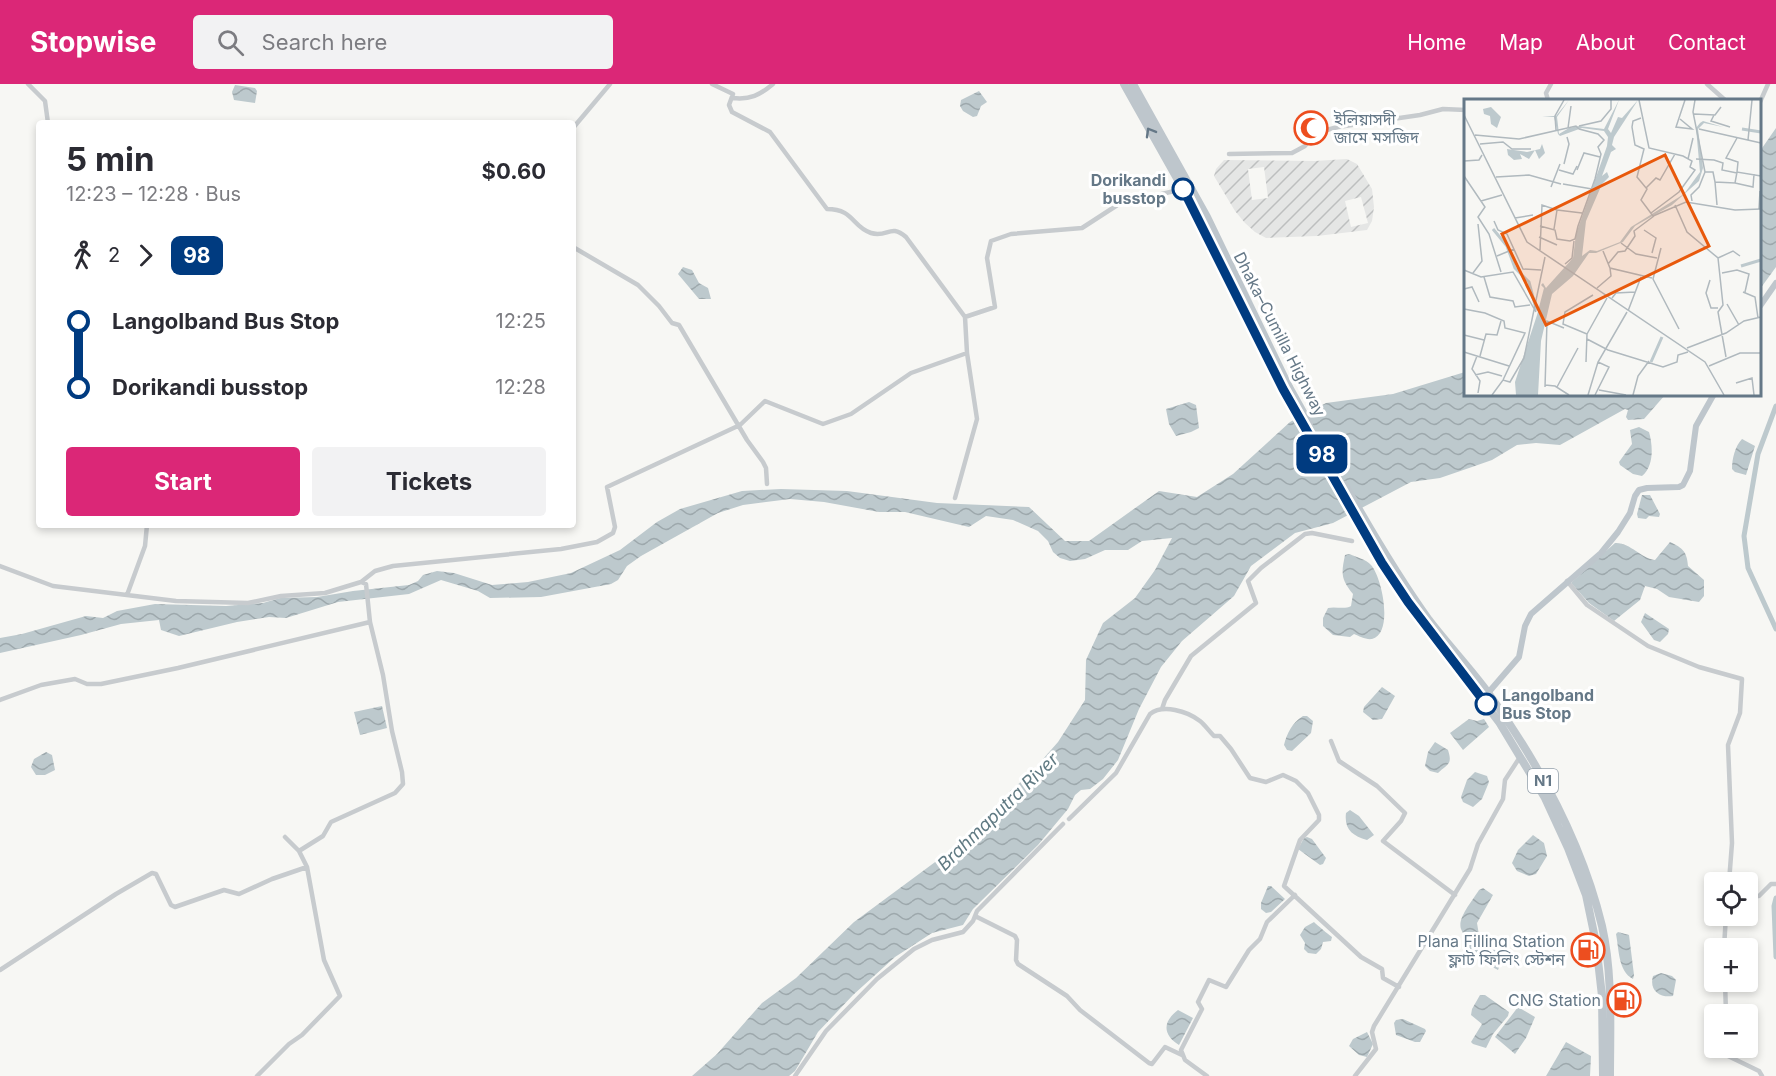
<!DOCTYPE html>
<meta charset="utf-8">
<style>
:root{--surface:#fff;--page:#f2f2f3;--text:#2b2b33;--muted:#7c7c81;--accent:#db2777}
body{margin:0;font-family:Inter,"Noto Sans Bengali",sans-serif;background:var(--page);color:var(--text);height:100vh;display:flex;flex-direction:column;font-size:22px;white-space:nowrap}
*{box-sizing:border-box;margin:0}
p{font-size:20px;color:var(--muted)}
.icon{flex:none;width:33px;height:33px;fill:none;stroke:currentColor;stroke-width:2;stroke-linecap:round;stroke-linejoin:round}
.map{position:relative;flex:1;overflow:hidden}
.sheet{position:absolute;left:36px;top:36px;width:540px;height:408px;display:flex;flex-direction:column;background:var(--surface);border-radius:6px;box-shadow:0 3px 9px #0003}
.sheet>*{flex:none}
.badge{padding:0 12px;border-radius:9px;font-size:21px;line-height:39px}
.fabs{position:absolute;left:1704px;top:788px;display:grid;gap:12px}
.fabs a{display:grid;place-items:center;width:54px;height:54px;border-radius:6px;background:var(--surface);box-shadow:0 3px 9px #0003;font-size:30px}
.map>.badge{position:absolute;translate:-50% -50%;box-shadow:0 0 0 3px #fff}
.legs{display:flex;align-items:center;gap:9px;height:66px;padding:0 30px;font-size:20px}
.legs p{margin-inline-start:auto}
.summary{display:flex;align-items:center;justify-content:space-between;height:102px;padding:0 30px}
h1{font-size:33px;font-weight:700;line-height:45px}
.cta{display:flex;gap:12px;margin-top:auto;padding:12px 30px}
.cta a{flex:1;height:69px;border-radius:6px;background:var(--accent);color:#fff;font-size:24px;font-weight:700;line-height:69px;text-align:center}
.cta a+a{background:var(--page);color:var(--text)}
ul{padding:0 30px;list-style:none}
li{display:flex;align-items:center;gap:21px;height:66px;font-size:22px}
li i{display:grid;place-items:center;width:9px;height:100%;margin:0 8px;background:currentColor}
li i::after{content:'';width:15px;height:15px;margin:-8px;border:4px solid;border-radius:50%;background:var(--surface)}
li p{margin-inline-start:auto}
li:first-child i{background:linear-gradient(#0000 50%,currentColor 0)}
li:last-child i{background:linear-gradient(currentColor 50%,#0000 0)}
header{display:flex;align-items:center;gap:36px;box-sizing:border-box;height:84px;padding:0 30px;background:var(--accent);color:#fff}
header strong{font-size:28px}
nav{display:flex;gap:33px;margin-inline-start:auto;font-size:21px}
.search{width:420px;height:54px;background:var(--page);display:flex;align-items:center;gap:15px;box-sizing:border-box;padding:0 21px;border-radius:6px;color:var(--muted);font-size:22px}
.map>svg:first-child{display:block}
</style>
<header>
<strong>Stopwise</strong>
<div class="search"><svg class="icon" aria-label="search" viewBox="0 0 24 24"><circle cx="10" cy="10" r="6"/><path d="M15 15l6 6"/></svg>Search here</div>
<nav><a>Home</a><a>Map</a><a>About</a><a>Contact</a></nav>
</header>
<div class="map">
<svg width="1776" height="992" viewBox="0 0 1776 992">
<defs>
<pattern id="industrial-furrows" width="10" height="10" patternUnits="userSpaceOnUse" patternTransform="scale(1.5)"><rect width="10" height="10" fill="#e5e6e5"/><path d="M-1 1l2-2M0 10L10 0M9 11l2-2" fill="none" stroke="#bdbfbf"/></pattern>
<pattern id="water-waves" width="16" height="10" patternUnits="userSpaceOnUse" patternTransform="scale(1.5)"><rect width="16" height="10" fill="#bdc9cd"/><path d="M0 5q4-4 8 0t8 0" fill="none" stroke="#9da8ac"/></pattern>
</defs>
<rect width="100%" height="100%" fill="#f7f7f4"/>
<path fill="url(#industrial-furrows)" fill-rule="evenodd" d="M1347 75 1357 80 1372 105 1374 123 1372 137 1367 146 1317 152 1266 154 1255 148 1245 139 1235 127 1214 92 1216 85 1224 76 1315 77ZM1264 83 1268 114 1252 116 1248 85ZM1361 113 1368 139 1351 143 1345 117Z"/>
<path fill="url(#water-waves)" d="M235 1 255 4 257 7 255 19 234 16 232 8Z
M979 7 987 18 981 22 977 32 973 33 963 27 960 22 961 16Z
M1776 44V183L1760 205V67Z
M683 183 692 186 699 199 708 204 711 215H699L678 190Z
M1465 288 1466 310 1665 311 1644 335 1628 336 1626 333 1628 326 1625 325 1560 361 1536 359 1517 361 1492 376 1472 383 1440 394 1411 398 1333 439 1295 449 1251 482 1234 512 1182 557 1161 583 1139 625 1118 676 1103 695 1090 705 1081 706 1075 711 1068 725 1038 761 973 825 963 841 932 849 895 873 853 911 818 948 795 987 789 992H692L717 970 762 919 796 894 854 838 973 750 1010 707 1036 685 1042 682 1043 675 1058 658 1085 616 1086 576 1103 539 1135 514 1155 486 1172 454 1142 457 1128 466H1105L1085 475 1070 477 1060 474 1053 468 1048 457 1038 447 1013 436 986 432 969 443 905 428H879L824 418 790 415 743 421 718 429 641 472 627 482 618 496 611 500 541 513 490 514 478 507 441 496 409 510 338 518 286 534 269 533 237 538 179 552 161 546 159 536 121 540 81 551 0 569V554L22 550 86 532 103 534 117 527 155 520 226 522 263 519 280 514 317 513 353 507 409 501 418 497 423 491 437 487 454 489 492 501 528 498 571 489 620 466 657 438 680 425 742 407 781 405 847 407 937 419 1029 423 1065 457H1089L1159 407 1197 413 1233 390 1290 338 1326 319 1393 310Z
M1189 318 1196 321 1199 344 1191 348 1176 352 1169 340 1166 325Z
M1639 343 1649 348C1653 362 1654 382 1642 392L1633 390 1620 381 1619 378 1632 360 1630 346Z
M1742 355 1755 362 1746 391 1735 388 1732 385C1732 375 1735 362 1742 355Z
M1642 411H1650L1660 430 1659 433 1649 432 1646 435 1638 434 1637 430Z
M1670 458C1683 464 1687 468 1688 482L1704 496V512L1699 518 1669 513 1657 505 1645 502 1640 516 1614 537 1589 519 1572 500V498L1615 459C1630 458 1640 474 1655 476Z
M1349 470C1356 473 1366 475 1371 481 1382 493 1394 549 1372 555 1366 556 1359 552 1354 550L1350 553 1333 551 1323 542V534L1328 524C1336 522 1344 526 1351 522L1353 510C1341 495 1341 490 1345 471Z
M1645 529 1669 545 1668 550 1660 558 1654 556 1641 538Z
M1382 603 1395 612 1382 635 1373 636 1363 628 1364 623Z
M382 622 387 644 360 651 354 628Z
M1303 632H1307L1313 637 1311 649 1292 667 1287 666 1284 661C1287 649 1292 639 1303 632Z
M1469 635 1477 637 1484 635 1489 643 1463 666 1450 649Z
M1435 658 1448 666C1453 681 1447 680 1438 689L1430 687 1425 682 1428 668Z
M46 668 52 671 55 686 45 691H36L31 683 34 675Z
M1475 688 1487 692 1489 698 1482 715 1473 723 1463 718 1461 713 1467 696Z
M1350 726 1359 732 1374 751 1367 756C1352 752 1344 745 1346 729Z
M1533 751 1544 759 1547 772 1536 790 1529 792 1517 787 1512 779 1518 766Z
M1307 753 1312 755 1326 774 1323 780 1320 781 1298 765 1304 754Z
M1268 802H1271L1285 815 1271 828 1266 829 1261 825V819Z
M1483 804 1493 811 1477 839 1481 863 1475 872 1468 864C1468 856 1464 852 1461 845 1457 834 1473 816 1479 806Z
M1314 838C1316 840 1329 851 1332 853L1331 857 1323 858 1321 865 1316 870 1308 869 1304 865 1305 859 1300 851 1305 843Z
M1618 848 1629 851 1634 891 1633 895C1618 887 1619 865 1616 850Z
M1487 862H1492L1504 870 1498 886 1479 876 1481 867Z
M1661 889 1672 892 1676 896 1673 912C1659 914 1649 906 1653 892Z
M1480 911H1485L1509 928 1508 932 1493 950 1486 964 1473 960 1471 958 1482 940 1471 931 1472 925Z
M1518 923 1535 933 1526 954 1515 970 1495 953Z
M1178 926 1193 934 1179 961C1163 951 1162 938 1178 926Z
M1403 935 1425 945 1426 947 1420 958H1415L1396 951 1394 939 1396 936Z
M1367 948 1373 960 1367 973 1359 971 1349 962 1353 955Z
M1566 958 1591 972 1590 992H1546Z"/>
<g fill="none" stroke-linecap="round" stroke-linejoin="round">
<path stroke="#bdc9cd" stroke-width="5" d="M1776 322 1758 370 1744 452 1748 484 1776 545
M1776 814 1774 822 1776 873"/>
<path stroke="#c7cbce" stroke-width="4.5" d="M28 0 45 17 48 39
M712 0 733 10 729 21 732 28 770 48 827 125C854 125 852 143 871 149 888 154 890 139 906 153L965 233 967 269 977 335 955 414
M1707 0 1725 16
M733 14C750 16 760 11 773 0
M1548 16 1546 9 1551 0
M1760 18 1768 0
M573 44 610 0
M1229 70 1292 69 1305 62 1315 49 1338 43 1420 31 1443 25 1466 26
M573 163 638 201 659 222 672 239 679 241 747 356 763 378 766 384 767 400
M965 233 995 223 987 174 991 157 1011 150 1082 144 1119 120 1183 105
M0 482 53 502 176 517 248 519 281 512 325 509 361 498 366 500 370 538 383 591 392 647 402 688 403 700 395 709 331 738 323 752 299 767 307 783 324 876 340 912 302 951 289 960 257 992
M1567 497 1587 521 1648 562 1699 583 1742 595 1740 629 1728 661 1732 759 1729 798
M361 498 375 487 393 482 561 465 597 458 613 449 615 443 607 403 740 341 765 317 823 340 851 330 911 289 967 269
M127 511 145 462 147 441
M0 616 41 601 75 595 87 600H101L178 584 370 538
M1162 625 1165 616 1191 572 1256 519 1248 497 1261 484 1305 450 1312 449 1352 457
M1331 657 1339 677 1377 702 1405 729 1401 737 1383 757 1455 811
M1069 735 1116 689 1150 630C1163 620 1187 627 1200 637 1205 641 1209 647 1214 652H1220L1231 665 1250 694 1266 698 1283 691 1296 697 1308 709 1319 731V736L1300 756 1284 802 1361 873 1382 885 1383 894 1399 903
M285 753 299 767
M1748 812H1759L1771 800H1776
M975 832 1015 852 1017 856 1016 876 1018 880 1067 912 1080 926 1149 979 1152 980 1165 963 1182 971
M1724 864 1726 831
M0 886 116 810 152 789 156 790 171 821 175 823 224 806 239 810 272 795 307 783
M1725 897 1726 930
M1727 963 1728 972 1759 987 1762 992
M795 992 826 947 877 895 914 865 932 856 963 848 973 837 977 827 1063 740
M1207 992 1185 976 1181 966 1202 925 1198 918 1209 896 1226 903 1249 866 1260 855 1267 838 1295 811
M1355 992 1376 965 1372 948 1374 942 1470 785 1478 760 1503 715 1505 696 1520 673"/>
<path stroke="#bec6cc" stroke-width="6" d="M1760 222 1776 199
M1488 609 1519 573 1525 542 1531 530 1601 469 1618 448 1630 429 1635 412 1639 406 1647 404 1679 403 1683 401 1690 387 1696 342 1714 310"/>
<path stroke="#bec6cc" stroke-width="8" d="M1124 0 1183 105 1283 305 1382 479 1408 518 1499 638 1545 714 1568 764 1586 811 1596 859 1602 912 1603 992
M1133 0 1207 133 1289 303 1309 339
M1345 401C1371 447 1398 493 1429 536 1448 561 1471 585 1489 610 1539 680 1582 759 1602 842 1613 891 1610 943 1610 992"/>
</g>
<defs><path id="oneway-chevron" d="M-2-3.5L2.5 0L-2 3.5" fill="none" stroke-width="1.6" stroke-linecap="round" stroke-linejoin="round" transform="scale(1.5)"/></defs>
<use stroke="#657887" href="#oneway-chevron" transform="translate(1150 48) rotate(-120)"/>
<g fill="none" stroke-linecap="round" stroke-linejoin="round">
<g stroke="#fff" stroke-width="14">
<path id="line-1" d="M1183 105 1283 305 1382 479 1408 518 1486 620"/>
</g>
<use href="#line-1" stroke="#003b80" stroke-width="9"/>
</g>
<defs>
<g id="mosque-ring" transform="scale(1.725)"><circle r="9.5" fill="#fff" stroke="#ed4e1f" stroke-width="1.5"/><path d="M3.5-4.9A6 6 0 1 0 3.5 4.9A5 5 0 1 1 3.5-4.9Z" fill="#ed4e1f"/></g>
<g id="fuel-ring" transform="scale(1.725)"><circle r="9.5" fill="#fff" stroke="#ed4e1f" stroke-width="1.5"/><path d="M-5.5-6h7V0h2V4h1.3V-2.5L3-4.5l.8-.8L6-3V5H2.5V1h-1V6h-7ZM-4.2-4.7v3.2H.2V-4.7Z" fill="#ed4e1f"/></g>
</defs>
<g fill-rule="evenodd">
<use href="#mosque-ring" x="1311" y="44"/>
<use href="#fuel-ring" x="1588" y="866"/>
<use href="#fuel-ring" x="1624" y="916"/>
</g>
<g fill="#fff" stroke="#003b80" stroke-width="3">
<circle cx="1183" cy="105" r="10"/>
<circle cx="1486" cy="620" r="10"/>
</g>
<g text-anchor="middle" stroke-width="6" stroke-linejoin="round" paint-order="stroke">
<rect fill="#fff" stroke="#93a0ab" stroke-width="1.5" x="1528" y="685" width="30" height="24" rx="4.5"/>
<g font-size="15" font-weight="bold" fill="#657887">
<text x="1543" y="702">N1</text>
</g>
<g font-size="16" fill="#657887" stroke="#fff" text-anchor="end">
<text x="1334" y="41" text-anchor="start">ইলিয়াসদী<tspan x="1334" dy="18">জামে মসজিদ</tspan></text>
<text x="1565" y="863">Plana Filling Station<tspan x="1565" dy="18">ফ্লাট ফিলিং স্টেশন</tspan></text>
<text x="1601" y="922">CNG Station</text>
</g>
<g font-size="16" font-weight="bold" fill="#657887" stroke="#fff" text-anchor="end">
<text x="1166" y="102">Dorikandi<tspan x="1166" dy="18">busstop</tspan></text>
<text x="1502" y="617" text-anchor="start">Langolband<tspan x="1502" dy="18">Bus Stop</tspan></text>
</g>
<g font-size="16" fill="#657887" stroke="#fff">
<text transform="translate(1280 250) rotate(63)" y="6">Dhaka–Cumilla Highway</text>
</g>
<g font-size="18" font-style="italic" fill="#607a83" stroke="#fff">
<text transform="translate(998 728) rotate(-44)" y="6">Brahmaputra River</text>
</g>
</g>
<g transform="translate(1464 15)">
<rect width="297" height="297" fill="#f7f7f4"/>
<path d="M105 1 93 18 95 35 105 29 115 27 140 30 155 1 144 30 147 34 154 18 158 19 174 1 150 38 148 46 152 50 147 53 138 77 143 73 145 78 138 85 122 122 118 157 126 151 133 152 156 143 167 128 220 95 236 73 232 29 236 24 239 22 259 28 240 24 234 30 239 69 235 82 208 106 171 127 159 143 132 154H125L109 177 88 195 77 242 74 296H52L51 283 73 216 80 189 77 186 79 184 82 189 109 159 112 135 143 47 144 38 140 32 118 29 96 37 94 35 90 18 78 17H92ZM27 8 37 18 33 29 27 25 26 17 20 15 19 10ZM78 45 81 54 75 60 71 51 65 60 56 55 58 60 50 61 44 56 43 50 63 53 76 50Z" fill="#bdc9cd"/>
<path fill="none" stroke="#bdc9cd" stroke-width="3" d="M278 30 297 33M29 130 43 147 51 169 65 183 72 210 77 211M277 167 297 161M187 263 198 238"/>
<path fill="none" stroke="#b0b9be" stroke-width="1.5" d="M175 1 185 49 219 57 228 62 226 68 231 71 215 93 187 114M230 15 251 16 257 8M0 16 63 143 241 263 260 296M250 16 247 22 266 28M177 19 169 22 168 28 171 46 180 50 173 78 183 90 177 101 189 117 222 103 271 111 297 110M216 20 228 30 212 28 221 1M115 27 137 22 147 10V1M104 29 107 7M235 30 297 44M92 31 91 17 100 1M11 36 55 40 112 27 115 30M273 39 262 59 274 63 273 73M284 41 288 1M16 45 39 43 48 50H67M224 60 229 39M232 60 250 61 259 64 258 71 273 74M0 62 15 61 18 56M100 65 105 45 103 38M95 71 109 75 113 67M113 71 120 54 136 58M241 73H249L251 83 271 84 273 73 297 77M0 77 21 108 14 118 25 135 37 173M32 78 65 76 97 85M251 83 253 106M271 84 289 88 290 75M99 85 128 90M87 88 96 65M182 89 192 79 196 81 211 55M17 102 38 96M228 102 227 96 235 88 241 73 229 13 231 1M211 106 223 133 254 159 259 206 254 213 262 258M295 110 296 92M93 111 118 114M51 119 69 116M30 122 34 131 43 135 59 170 77 171M76 127 91 131 93 140 106 142 111 140 114 127M114 127 131 80 137 55 134 48 140 41 134 35 115 30M180 131 192 139 188 154M75 138 93 146M157 144 172 155 193 159M197 149 189 180 215 230M76 151 78 106 93 111 90 130M139 152 146 169 188 179M33 157 50 150M254 159 269 152 276 157M101 165 108 159 110 142M144 165 154 153 161 152 171 137 170 132 190 117M0 171 17 178 49 173 72 213M9 174 18 162 14 125M258 174 273 171 285 175 281 193M20 178 26 198 49 202 51 208 66 206M246 181 242 194 247 209H254M133 189 147 177 146 169M0 190 8 188 15 203M279 193 291 198 294 219M148 199 152 194 171 193M263 205 275 226M0 210 21 214 40 222 41 229 61 234 39 281M164 212 177 178M123 235 143 199M0 236 20 241M123 240 144 251 199 268 213 263 214 256 224 253M223 249 262 234 280 222 297 218M0 253 45 267M13 257 8 270 16 282 14 294M16 257 22 235 33 236 37 222M122 263 123 235 99 225 101 213 129 196M245 267 276 254H297M11 276 24 273 38 277M272 284 288 279 290 296M81 286 91 287 105 296M81 288 83 222 100 229M93 288 114 249M135 291 162 296M28 296 39 281 46 283 60 259 81 158M124 296 134 263 163 213M131 296 145 268 134 263M169 296 174 277 185 262"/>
<path fill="#e8590c" fill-opacity="0.15" stroke="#e8590c" stroke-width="3" d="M201 56 245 147 82 226 38 135Z"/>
<rect width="297" height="297" fill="none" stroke="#657887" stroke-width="3"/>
</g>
</svg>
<div class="fabs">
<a><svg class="icon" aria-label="locate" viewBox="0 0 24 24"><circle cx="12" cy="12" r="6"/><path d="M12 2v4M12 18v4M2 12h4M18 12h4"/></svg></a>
<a>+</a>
<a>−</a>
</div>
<b class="badge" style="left:1322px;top:370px;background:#003b80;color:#fff">98</b>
<section class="sheet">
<div class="summary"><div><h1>5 min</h1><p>12:23 – 12:28 · Bus</p></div><b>$0.60</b></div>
<div class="legs"><svg class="icon" aria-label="walk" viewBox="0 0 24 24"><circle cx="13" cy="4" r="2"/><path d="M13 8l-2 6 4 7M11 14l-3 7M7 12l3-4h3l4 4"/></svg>2<svg class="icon" aria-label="forward" viewBox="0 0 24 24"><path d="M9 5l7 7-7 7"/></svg><b class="badge" style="background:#003b80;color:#fff">98</b></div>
<ul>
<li><i style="color:#003b80"></i><b>Langolband Bus Stop</b><p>12:25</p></li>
<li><i style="color:#003b80"></i><b>Dorikandi busstop</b><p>12:28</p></li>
</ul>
<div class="cta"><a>Start</a><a>Tickets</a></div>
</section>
</div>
